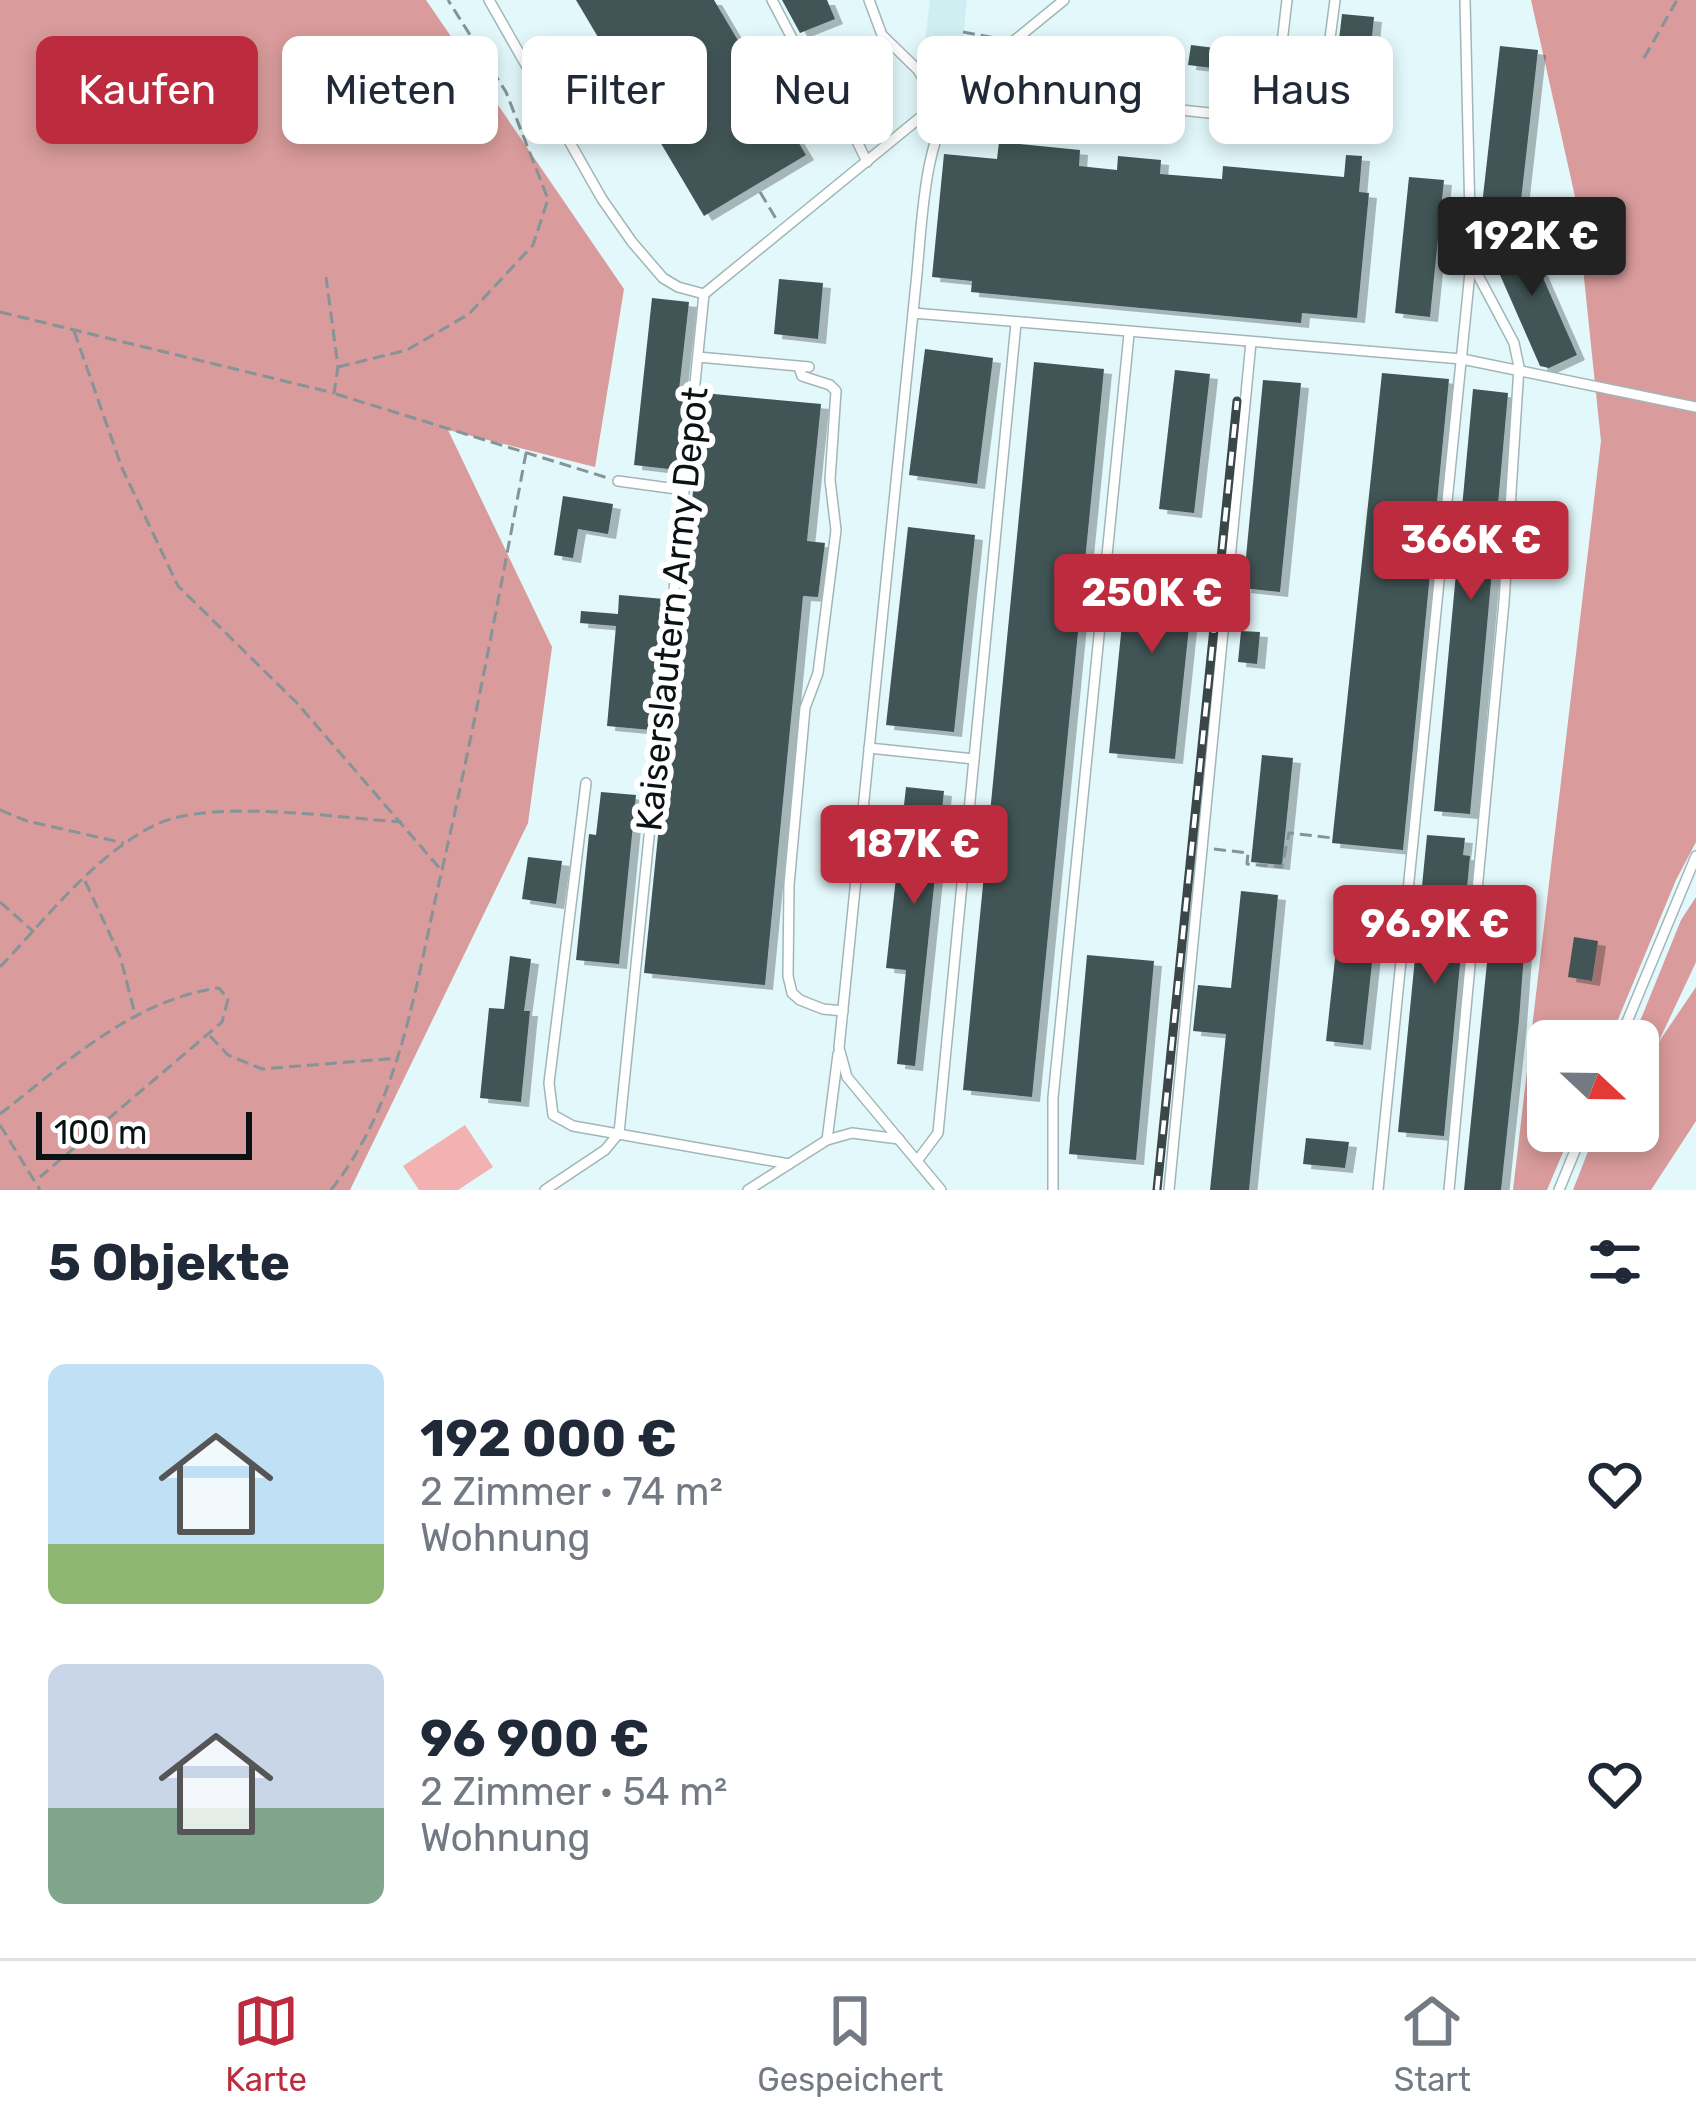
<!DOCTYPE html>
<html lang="de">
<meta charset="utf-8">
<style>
body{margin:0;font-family:Rubik,sans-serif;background:#f6f6f7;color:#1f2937;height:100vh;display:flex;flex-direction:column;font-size:45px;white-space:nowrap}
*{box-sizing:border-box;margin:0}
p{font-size:39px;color:#747a83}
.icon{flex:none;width:66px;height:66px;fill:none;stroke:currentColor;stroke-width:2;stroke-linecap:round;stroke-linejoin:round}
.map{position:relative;height:1190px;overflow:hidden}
.sheet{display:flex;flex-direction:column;background:#fff;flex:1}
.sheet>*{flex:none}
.banner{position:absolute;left:36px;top:36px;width:1626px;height:108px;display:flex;gap:24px}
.needle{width:78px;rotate:112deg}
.tools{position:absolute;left:1527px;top:1020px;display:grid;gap:24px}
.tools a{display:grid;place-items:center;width:132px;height:132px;border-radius:18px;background:#fff;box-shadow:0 6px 18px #0003;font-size:60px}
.scale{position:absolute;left:36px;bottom:30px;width:216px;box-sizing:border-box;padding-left:12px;border:6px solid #0b1214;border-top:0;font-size:33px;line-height:42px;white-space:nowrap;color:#0b1214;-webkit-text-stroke:9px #fff;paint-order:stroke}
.price{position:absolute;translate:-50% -102px;padding:0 27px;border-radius:12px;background:#bd2c3e;color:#fff;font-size:39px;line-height:78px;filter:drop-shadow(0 3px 6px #0008)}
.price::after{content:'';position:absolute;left:50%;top:72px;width:36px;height:27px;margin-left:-18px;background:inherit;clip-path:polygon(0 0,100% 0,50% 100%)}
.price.current{background:#222;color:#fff}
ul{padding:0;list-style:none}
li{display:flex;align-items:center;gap:36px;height:300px;padding:0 48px}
li span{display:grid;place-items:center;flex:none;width:336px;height:240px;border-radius:18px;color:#555}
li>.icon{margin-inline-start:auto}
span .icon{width:144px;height:144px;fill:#fffc;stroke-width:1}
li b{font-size:51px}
h2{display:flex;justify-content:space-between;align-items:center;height:144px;padding:0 48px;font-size:51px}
.tag{padding:0 42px;border-radius:18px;background:#fff;box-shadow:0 6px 18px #0003;font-size:42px;line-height:108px}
.tag.current{background:#bd2c3e;color:#fff}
.menu{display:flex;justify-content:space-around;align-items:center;height:168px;border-top:3px solid #e0e1e3;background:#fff;font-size:33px;color:#747a83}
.menu a{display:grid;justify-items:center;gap:6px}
.menu .current{color:#bd2c3e}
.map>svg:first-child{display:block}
.built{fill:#cfeef2}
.forest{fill:#d99b9b}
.water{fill:#f1b2b1}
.building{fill:#425457;filter:url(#shadow)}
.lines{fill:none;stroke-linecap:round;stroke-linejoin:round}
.service-casing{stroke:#a2b6b9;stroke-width:12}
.path{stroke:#859497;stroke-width:3;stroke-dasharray:12 6;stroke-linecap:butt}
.service{stroke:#fff;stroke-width:9}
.rail-casing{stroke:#3b4648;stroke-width:9}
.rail{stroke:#fff;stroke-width:4.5;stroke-dasharray:14;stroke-linecap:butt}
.labels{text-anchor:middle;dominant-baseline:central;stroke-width:12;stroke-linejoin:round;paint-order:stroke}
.street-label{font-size:36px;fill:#0b1214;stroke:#fff}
</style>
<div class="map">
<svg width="1696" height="1190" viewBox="0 0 1696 1190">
<defs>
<filter id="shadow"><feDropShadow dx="8" dy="5" stdDeviation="0" flood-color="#0004"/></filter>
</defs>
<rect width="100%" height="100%" fill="#e2f8fb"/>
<polygon class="built" points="930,0 967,0 961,55 924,50"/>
<g class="forest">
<polygon points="0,0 426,0 624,289 595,467 448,430 552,647 528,823 350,1190 0,1190"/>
<polygon points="1531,0 1696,0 1696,842 1676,880 1609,1041 1548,1041 1548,1131 1572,1131 1547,1190 1513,1190 1601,441 1576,201"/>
<polygon points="1696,897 1696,962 1658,1043 1696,987 1696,1121 1651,1190 1573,1190 1596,1131 1638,1131 1638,1041 1632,1041 1681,920"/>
</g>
<polygon class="water" points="465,1125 493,1167 458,1190 419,1190 403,1166"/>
<g class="building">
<polygon points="576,0 714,0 806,155 704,216"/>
<polygon points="782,0 827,0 835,19 800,33"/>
<polygon points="1342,14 1374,17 1367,85 1334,82"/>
<polygon points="1191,45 1239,51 1237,71 1188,65"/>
<polygon points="1500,46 1538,50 1519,218 1481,214"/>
<polygon points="999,142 1080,150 1079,166 1117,170 1118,156 1161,160 1160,174 1222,179 1223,166 1344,177 1346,155 1362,156 1359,192 1369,193 1357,318 1302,313 1301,323 971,292 972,281 932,277 944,154 997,159"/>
<polygon points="1409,177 1444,180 1430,317 1395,313"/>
<polygon points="1521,228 1577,355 1549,368 1540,366 1486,243"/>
<polygon points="779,279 823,283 818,339 774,334"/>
<polygon points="652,298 689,302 679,390 685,391 677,470 634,465"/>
<polygon points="925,349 993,358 977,484 909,475"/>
<polygon points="1034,362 1104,369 1032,1097 963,1090"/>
<polygon points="1175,370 1210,374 1194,513 1159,509"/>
<polygon points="1382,373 1449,379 1403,850 1332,843"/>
<polygon points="1263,380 1301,383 1280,592 1243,588"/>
<polygon points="1473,389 1508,393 1470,814 1434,811"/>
<polygon points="703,393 821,404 807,541 825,543 818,597 803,596 765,985 644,973"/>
<polygon points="563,496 613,504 608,534 578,529 573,558 554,555"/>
<polygon points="908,527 975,535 954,732 886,725"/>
<polygon points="1129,554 1196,561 1175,759 1109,753"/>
<polygon points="619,595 664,599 651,730 607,726 616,626 580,623 581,611 618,614"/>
<polygon points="1241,631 1260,632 1257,664 1238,662"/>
<polygon points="1262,755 1293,758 1282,865 1251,862"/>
<polygon points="906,787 944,791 915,1066 897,1064 906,970 886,968"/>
<polygon points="601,792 636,795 619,964 576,960 589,834 596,835"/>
<polygon points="1427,835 1465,838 1463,855 1470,856 1444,1136 1398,1132"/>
<polygon points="528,857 562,861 556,904 522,899"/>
<polygon points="1241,891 1278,895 1249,1190 1210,1190 1226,1034 1193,1031 1198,985 1231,988"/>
<polygon points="1341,904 1378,908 1363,1045 1326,1041"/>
<polygon points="1491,923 1526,926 1519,1020 1501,1190 1464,1190"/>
<polygon points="1574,937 1598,941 1592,981 1568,977"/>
<polygon points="1087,955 1154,961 1136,1160 1069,1154"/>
<polygon points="510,956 531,959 524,1011 530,1011 521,1102 480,1098 489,1008 504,1009"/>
<polygon points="1306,1138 1349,1142 1345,1168 1303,1164"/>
</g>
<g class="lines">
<g class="service-casing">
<g id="service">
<polyline points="489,0 602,199 632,242 663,278 678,287 704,294"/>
<polyline points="772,0 816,84 836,98 867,162"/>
<polyline points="869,0 882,35 918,70 938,104"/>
<polyline points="1287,0 1273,120 1319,123 1335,0"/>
<polyline points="913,313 1462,359 1696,407"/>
<polyline points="698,357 809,367"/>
<polyline points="799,367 802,376 830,385 836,391 830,480 836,530 818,673 805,708 789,885 788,976 792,993 800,1000 823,1009 843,1011"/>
<polyline points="618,481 684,490"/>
<polyline points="869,748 974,759"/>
<polyline points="586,783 549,1083 553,1115 573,1126 789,1164"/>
<polyline points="1619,1041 1696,856"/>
<polyline points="838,1054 827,1140 852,1133 899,1139"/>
<polyline points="619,1133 704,294 1064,0"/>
<polyline points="917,1161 938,1133 1016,323"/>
<polyline points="545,1190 605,1150 619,1133"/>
<polyline points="748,1190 827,1140"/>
<path d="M941,1190l-94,-113 -8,-29 77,-765c7,-67 6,-140 45,-197l312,34"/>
<polyline points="1053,1190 1053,1098 1129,334"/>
<polyline points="1169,1190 1251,342"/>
<polyline points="1378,1190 1471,262 1465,0"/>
<polyline points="1449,1190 1504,602 1519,367 1514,343 1471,262"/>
<polyline points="1559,1190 1583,1131"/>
</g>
</g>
<g class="path">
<polyline points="963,32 1001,39"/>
<polyline points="1644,58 1677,0"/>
<polyline points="758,74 775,64"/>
<polyline points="760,192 778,222"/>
<polyline points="0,312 334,393 338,367 326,277"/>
<polyline points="74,331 122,468 178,586 297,703 442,871"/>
<polyline points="338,367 407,350 469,314 533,245 548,199 506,92 448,0"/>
<polyline points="336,394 608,478"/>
<polyline points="0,810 27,821 124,843"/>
<polyline points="1214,849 1248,853 1247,864 1282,867 1289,833 1333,838"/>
<polyline points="85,881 120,956 136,1018"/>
<polyline points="0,902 34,932"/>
<path d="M0,967c47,-49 93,-111 155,-142 54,-27 184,-7 247,-3"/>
<polyline points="210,1036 228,1055 262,1069 399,1058"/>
<path d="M0,1114c66,-51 134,-115 219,-126l9,11 -6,23 -182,155"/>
<polyline points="0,1125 40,1190"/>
<path d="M331,1190c69,-87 84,-202 108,-307 33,-143 60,-286 87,-430"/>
</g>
<use href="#service" class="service"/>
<g class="rail-casing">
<polyline id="rail" points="1157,1190 1237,401"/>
</g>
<use href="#rail" class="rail"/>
</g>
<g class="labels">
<g class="street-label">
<text transform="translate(672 609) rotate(-84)">Kaiserslautern Army Depot</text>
</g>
</g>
</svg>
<div class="tools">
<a><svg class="needle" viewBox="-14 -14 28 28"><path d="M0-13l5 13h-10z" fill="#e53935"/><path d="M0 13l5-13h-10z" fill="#747a83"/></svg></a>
</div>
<div class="scale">100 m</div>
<b class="price current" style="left:1532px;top:299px">192K €</b>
<b class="price" style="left:1471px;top:603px">366K €</b>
<b class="price" style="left:1152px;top:656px">250K €</b>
<b class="price" style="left:914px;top:907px">187K €</b>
<b class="price" style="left:1435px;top:987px">96.9K €</b>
<div class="banner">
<a class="tag current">Kaufen</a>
<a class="tag">Mieten</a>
<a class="tag">Filter</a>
<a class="tag">Neu</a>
<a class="tag">Wohnung</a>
<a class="tag">Haus</a>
</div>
</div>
<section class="sheet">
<h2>5 Objekte<svg class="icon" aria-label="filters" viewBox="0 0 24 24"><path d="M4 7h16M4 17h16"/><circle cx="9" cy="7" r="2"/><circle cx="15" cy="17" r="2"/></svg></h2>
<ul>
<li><span style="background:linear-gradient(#bfe0f5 75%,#8fb573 0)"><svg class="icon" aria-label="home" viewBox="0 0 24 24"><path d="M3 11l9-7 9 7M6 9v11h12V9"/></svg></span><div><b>192 000 €</b><p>2 Zimmer · 74 m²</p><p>Wohnung</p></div><svg class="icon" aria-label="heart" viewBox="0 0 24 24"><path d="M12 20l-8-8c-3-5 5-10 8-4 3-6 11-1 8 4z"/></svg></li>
<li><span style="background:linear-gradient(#c9d6e8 60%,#7fa58c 0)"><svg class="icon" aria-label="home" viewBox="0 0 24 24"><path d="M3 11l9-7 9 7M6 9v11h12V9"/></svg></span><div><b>96 900 €</b><p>2 Zimmer · 54 m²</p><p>Wohnung</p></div><svg class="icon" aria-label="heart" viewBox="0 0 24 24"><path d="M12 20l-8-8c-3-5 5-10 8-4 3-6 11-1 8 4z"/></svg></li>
</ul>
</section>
<nav class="menu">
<a class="current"><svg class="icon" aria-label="map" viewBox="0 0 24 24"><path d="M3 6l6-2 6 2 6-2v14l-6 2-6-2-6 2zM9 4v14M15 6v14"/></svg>Karte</a>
<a><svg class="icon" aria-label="saved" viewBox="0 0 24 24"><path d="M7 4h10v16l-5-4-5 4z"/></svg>Gespeichert</a>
<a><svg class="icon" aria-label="home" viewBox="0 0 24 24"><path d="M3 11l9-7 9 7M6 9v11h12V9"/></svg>Start</a>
</nav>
